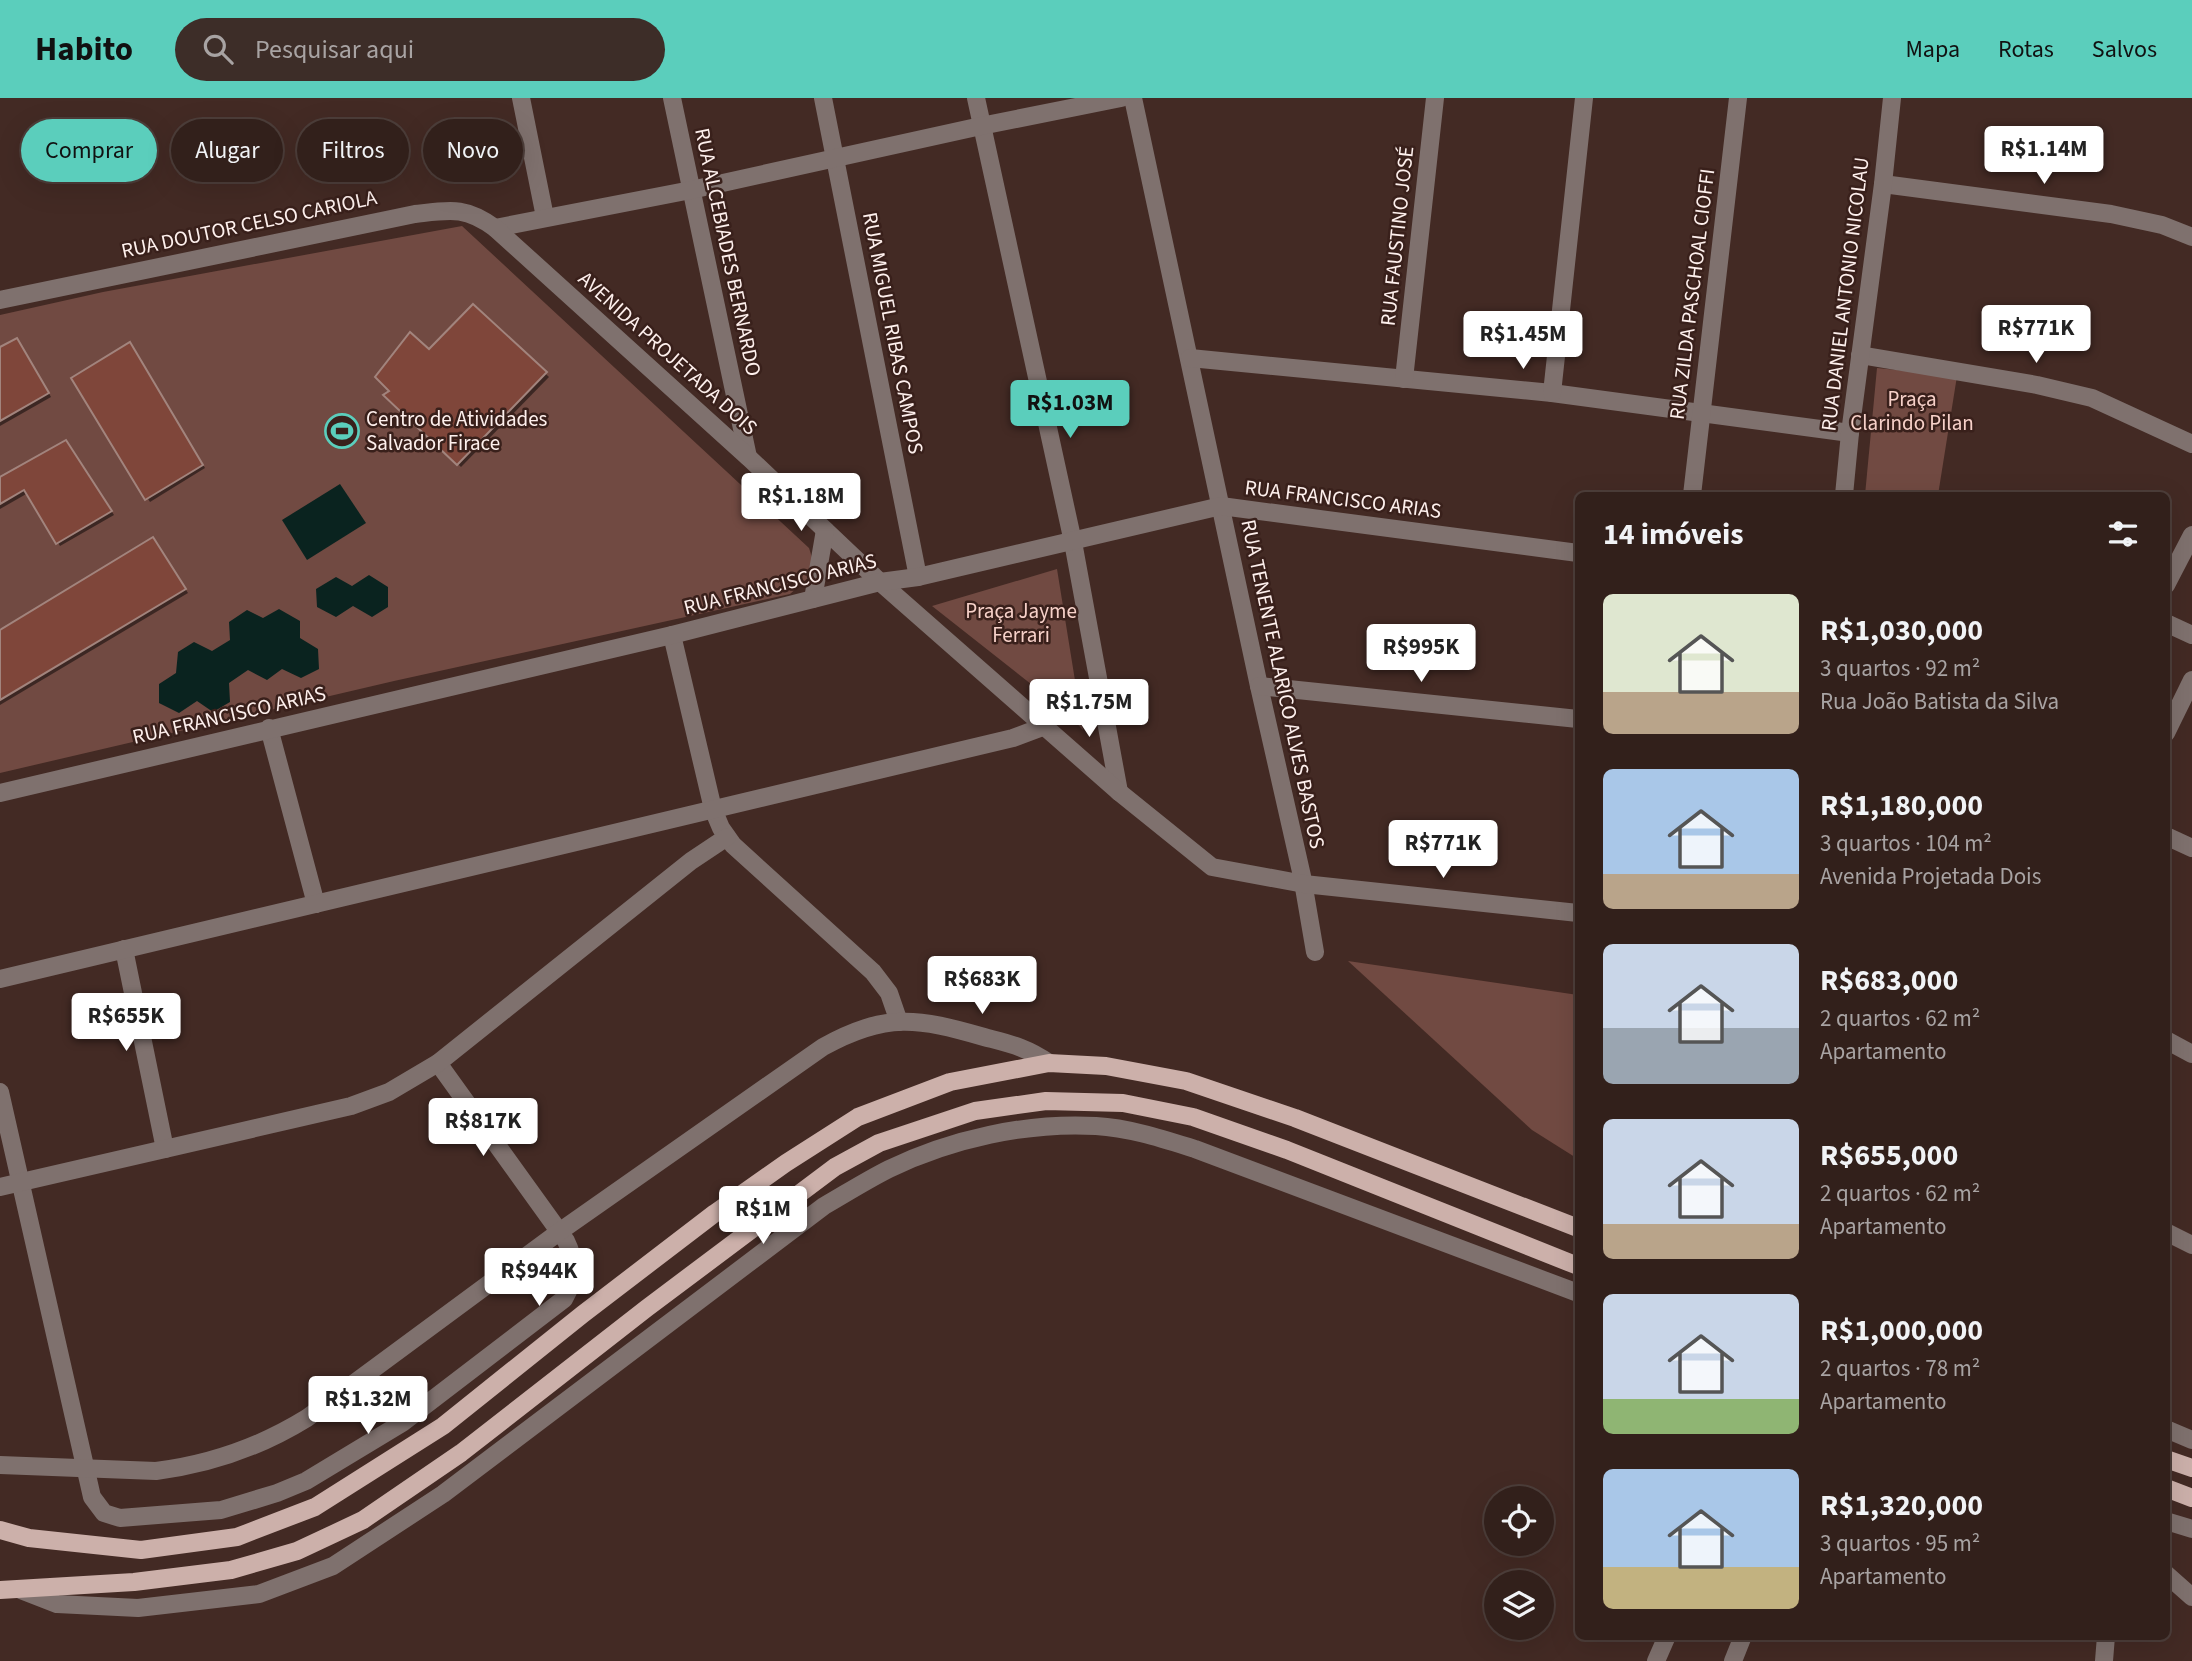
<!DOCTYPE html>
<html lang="pt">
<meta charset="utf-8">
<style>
body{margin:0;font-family:"Source Sans 3",sans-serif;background:#3d2d28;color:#f1f3f6;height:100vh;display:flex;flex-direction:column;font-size:26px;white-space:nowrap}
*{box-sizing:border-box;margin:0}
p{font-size:23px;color:#a8a3a3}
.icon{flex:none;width:38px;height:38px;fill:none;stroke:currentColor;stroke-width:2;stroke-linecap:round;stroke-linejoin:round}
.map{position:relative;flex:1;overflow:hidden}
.panel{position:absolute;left:1575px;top:394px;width:595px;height:1148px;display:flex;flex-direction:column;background:#32201b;border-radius:10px;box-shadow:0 7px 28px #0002,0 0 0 2px #4d3e3a}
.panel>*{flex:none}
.top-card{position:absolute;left:21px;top:21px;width:665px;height:63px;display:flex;gap:14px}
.tools{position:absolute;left:1484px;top:1388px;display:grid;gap:14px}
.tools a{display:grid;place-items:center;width:70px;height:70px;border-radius:50%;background:#32201b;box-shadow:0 7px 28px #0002,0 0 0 2px #4d3e3a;font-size:35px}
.price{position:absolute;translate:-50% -60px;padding:0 16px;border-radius:7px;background:#fff;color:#222;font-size:23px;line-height:46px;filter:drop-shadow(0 2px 4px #0008)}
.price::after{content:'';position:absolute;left:50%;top:42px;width:21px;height:16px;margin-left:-10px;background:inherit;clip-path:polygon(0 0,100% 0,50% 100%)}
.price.current{background:#5bcebc;color:#111}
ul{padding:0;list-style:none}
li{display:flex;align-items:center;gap:21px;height:175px;padding:0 28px}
li span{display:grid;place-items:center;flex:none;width:196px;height:140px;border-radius:10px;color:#555}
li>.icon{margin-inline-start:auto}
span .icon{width:84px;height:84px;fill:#fffc;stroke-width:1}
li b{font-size:30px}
h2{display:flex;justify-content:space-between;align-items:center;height:84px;padding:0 28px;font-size:30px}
.pill{padding:0 24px;border-radius:32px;background:#32201b;box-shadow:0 7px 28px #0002,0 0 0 2px #4d3e3a;font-size:24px;line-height:63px}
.pill.current{background:#5bcebc;color:#111}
header{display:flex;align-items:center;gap:42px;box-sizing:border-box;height:98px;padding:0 35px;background:#5bcebc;color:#111}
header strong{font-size:33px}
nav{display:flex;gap:38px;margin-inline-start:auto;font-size:24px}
.search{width:490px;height:63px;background:#3d2d28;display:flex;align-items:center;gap:18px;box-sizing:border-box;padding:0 24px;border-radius:38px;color:#a8a3a3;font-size:26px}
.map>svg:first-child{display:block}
.green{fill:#714a42}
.water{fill:#0a231f}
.shadow{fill:#0007}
.building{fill:#7f463a;stroke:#a2847d;stroke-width:2}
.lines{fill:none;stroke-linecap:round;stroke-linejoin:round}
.minor{stroke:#7f716e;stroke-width:18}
.major{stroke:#ccb0aa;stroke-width:18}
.labels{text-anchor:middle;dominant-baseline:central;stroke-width:5;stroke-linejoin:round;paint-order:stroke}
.street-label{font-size:21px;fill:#fef0ed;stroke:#39201b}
.park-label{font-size:21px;fill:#f7d1c9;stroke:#39201b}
.poi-label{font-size:21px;fill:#fef0ed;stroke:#39201b;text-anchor:start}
</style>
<header>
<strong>Habito</strong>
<div class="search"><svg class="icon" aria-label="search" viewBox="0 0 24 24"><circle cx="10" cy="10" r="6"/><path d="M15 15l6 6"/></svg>Pesquisar aqui</div>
<nav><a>Mapa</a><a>Rotas</a><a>Salvos</a></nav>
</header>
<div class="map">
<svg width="2192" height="1563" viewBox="0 0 2192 1563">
<rect width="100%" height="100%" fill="#432a24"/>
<g class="green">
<path d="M462,128l347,322c9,25 0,30 -19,46l-396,87 -394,92v-458l103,-23z"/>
<polygon points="1877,270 1957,278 1938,397 1865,397"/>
<polygon points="1057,471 1083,632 1064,612 932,508"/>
<polygon points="1348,863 1578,897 1578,1061 1532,1032"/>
</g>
<g class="water">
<polygon points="340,386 366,425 307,462 282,422"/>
<polygon points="369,477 388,489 388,509 372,519 353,508 336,519 317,509 316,491 336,479 352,488"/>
<polygon points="279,511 300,523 300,540 318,551 319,571 301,580 282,571 267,582 248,572 229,585 230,604 213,614 197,603 179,615 159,605 159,586 176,575 178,554 194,544 212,553 230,542 229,524 247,512 263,520"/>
</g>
<g class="shadow">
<polygon points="473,208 549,279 461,369 386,297"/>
<polygon points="20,245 51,299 0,328 0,251"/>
<polygon points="133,250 205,370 150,404 74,280"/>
<polygon points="69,347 114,417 60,448 28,395 0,411 0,381"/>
<polygon points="156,445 188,495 0,607 0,530 2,533"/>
</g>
<g class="building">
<polygon points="473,206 547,274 457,367 383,297 389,293 375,279 410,234 429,251"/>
<polygon points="17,240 49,295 0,323 0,249"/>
<polygon points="130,244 203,367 145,402 71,280"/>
<polygon points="66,342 112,413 56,446 24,392 0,406 0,379"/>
<polygon points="153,439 186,491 0,602 0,532"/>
</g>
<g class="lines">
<g class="minor">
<polyline points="521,0 545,119"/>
<polyline points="672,0 748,359"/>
<polyline points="823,0 918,479"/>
<polyline points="976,0 1073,444 1119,694"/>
<polyline points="1133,0 1259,588 1302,778 1315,854"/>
<polyline points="1883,86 2111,116 2162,127 2192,139"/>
<polyline points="495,130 691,92 981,28 1121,0"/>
<path d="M0,202l415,-86c35,-4 50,-8 80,14l253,229 132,125 239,210 93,75 92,17 274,29"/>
<polyline points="1860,257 2037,287 2092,300 2192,346"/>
<polyline points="1190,260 1552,295 1850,335"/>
<polyline points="1404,281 1435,0"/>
<polyline points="1552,295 1584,0"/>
<polyline points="1692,397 1738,0"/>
<polyline points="1844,397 1850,335 1883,86 1892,0"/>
<polyline points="2166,487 2192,437"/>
<polyline points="813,501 825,432"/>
<polyline points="2166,525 2192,537"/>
<polyline points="672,537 713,711 721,730 733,747 873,874 889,895 899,924"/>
<polyline points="1259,588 1578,621"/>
<polyline points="269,630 316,806"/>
<polyline points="2166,635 2192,582"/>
<polyline points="0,695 672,537 880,484 918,479 1221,408 1578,455"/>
<polyline points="2166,738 2192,750"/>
<polyline points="124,851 165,1051"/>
<polyline points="0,881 1013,640 1045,628"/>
<polyline points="2166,942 2192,956"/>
<path d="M0,994l92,405 12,16 16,5 101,-8 56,-17 29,-12 96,-58 162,-124c12,-20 12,-38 2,-58l-128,-178"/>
<polyline points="0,1089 351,1008 389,994 438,965 691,763 727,739"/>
<polyline points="2166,1134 2192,1147"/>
<polyline points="2166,1331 2192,1342"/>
<path d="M0,1367l156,6c56,-7 104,-24 151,-53l252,-186 264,-185c63,-35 95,-29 161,-10 26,7 42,10 65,26"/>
<polyline points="2166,1423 2192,1431"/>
<polyline points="2166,1476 2192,1499"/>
<path d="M21,1492l36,14 81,4 121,-14 74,-28 110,-72 381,-288c21,-12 43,-26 65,-37 62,-30 138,-47 207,-43 34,2 67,13 99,23l383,144"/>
<polyline points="1656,1563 1667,1538"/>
<polyline points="1733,1563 1743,1538"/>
<polyline points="2104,1563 2106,1538"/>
</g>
<g class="major">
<polyline points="2166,1361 2192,1370"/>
<polyline points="2166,1390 2192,1400"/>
<polyline points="0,1432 29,1440 141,1452 237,1439 315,1409 443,1328 583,1216 715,1115 786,1065 858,1019 950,984 1049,965 1106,968 1186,983 1295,1020 1578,1130"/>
<polyline points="0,1492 134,1484 231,1472 297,1453 363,1422 461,1355 647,1210 835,1069 879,1045 975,1013 1046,1003 1123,1005 1193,1019 1287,1052 1578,1168"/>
</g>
</g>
<defs>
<g id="stadium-ring" transform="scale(1.75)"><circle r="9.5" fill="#39201b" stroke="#5bcebc" stroke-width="1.5"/><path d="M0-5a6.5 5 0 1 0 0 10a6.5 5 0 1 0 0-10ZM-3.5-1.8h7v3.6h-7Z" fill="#5bcebc"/></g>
</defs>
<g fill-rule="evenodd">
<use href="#stadium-ring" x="342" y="333"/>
</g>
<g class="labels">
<g class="street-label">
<text transform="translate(249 126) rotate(-12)">RUA DOUTOR CELSO CARIOLA</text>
<text transform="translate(1397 138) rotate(-84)">RUA FAUSTINO JOSÉ</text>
<text transform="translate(728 154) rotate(78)">RUA ALCEBIADES BERNARDO</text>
<text transform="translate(1692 196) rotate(-83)">RUA ZILDA PASCHOAL CIOFFI</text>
<text transform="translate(1845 196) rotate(-83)">RUA DANIEL ANTONIO NICOLAU</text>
<text transform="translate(893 235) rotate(79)">RUA MIGUEL RIBAS CAMPOS</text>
<text transform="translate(668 255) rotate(42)">AVENIDA PROJETADA DOIS</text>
<text transform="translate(1343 401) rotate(7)">RUA FRANCISCO ARIAS</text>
<text transform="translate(780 486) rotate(-14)">RUA FRANCISCO ARIAS</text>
<text transform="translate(1283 586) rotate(78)">RUA TENENTE ALARICO ALVES BASTOS</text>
<text transform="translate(229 617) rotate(-13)">RUA FRANCISCO ARIAS</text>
</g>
<g class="park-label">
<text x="1912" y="301">Praça<tspan x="1912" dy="24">Clarindo Pilan</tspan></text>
<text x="1021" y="513">Praça Jayme<tspan x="1021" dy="24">Ferrari</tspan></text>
</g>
<g class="poi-label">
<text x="366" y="321">Centro de Atividades<tspan x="366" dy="24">Salvador Firace</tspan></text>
</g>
</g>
</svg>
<div class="tools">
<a><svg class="icon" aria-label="locate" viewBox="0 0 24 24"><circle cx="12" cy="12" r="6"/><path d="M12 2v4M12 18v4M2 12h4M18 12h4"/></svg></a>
<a><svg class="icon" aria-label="layers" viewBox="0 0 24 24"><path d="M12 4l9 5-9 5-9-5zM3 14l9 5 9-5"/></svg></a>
</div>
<b class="price" style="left:2044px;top:88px">R$1.14M</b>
<b class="price" style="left:2036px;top:267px">R$771K</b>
<b class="price" style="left:1523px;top:273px">R$1.45M</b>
<b class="price current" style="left:1070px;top:342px">R$1.03M</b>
<b class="price" style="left:801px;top:435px">R$1.18M</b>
<b class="price" style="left:1421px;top:586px">R$995K</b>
<b class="price" style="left:1089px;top:641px">R$1.75M</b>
<b class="price" style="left:1443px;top:782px">R$771K</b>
<b class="price" style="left:982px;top:918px">R$683K</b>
<b class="price" style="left:126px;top:955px">R$655K</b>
<b class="price" style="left:483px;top:1060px">R$817K</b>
<b class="price" style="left:763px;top:1148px">R$1M</b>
<b class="price" style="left:539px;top:1210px">R$944K</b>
<b class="price" style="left:368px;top:1338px">R$1.32M</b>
<div class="top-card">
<a class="pill current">Comprar</a>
<a class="pill">Alugar</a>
<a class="pill">Filtros</a>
<a class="pill">Novo</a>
</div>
<section class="panel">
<h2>14 imóveis<svg class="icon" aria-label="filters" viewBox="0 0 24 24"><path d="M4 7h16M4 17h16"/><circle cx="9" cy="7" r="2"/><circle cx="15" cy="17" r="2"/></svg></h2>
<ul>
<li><span style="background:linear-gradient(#dfe7d0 70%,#b9a48a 0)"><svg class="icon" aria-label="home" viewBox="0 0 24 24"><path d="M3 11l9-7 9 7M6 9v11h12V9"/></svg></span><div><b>R$1,030,000</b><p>3 quartos · 92 m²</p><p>Rua João Batista da Silva</p></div></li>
<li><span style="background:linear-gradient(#a9c7e8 75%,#b9a48a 0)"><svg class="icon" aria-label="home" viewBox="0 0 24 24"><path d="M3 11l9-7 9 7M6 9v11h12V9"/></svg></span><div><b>R$1,180,000</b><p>3 quartos · 104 m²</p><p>Avenida Projetada Dois</p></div></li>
<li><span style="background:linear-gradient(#c9d6e8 60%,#9aa5b1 0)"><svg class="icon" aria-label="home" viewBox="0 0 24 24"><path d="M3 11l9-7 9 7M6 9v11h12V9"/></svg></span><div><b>R$683,000</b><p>2 quartos · 62 m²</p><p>Apartamento</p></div></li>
<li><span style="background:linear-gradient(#c9d6e8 75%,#b9a48a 0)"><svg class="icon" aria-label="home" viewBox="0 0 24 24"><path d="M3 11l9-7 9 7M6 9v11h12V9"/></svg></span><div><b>R$655,000</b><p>2 quartos · 62 m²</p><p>Apartamento</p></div></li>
<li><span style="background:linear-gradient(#c9d6e8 75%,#8fb573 0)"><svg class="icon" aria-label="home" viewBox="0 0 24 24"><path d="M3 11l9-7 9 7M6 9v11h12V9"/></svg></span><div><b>R$1,000,000</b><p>2 quartos · 78 m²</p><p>Apartamento</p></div></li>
<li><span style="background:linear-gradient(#a9c7e8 70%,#c2b280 0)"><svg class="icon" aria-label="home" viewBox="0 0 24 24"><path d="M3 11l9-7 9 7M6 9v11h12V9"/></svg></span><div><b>R$1,320,000</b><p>3 quartos · 95 m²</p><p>Apartamento</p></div></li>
</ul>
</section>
</div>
